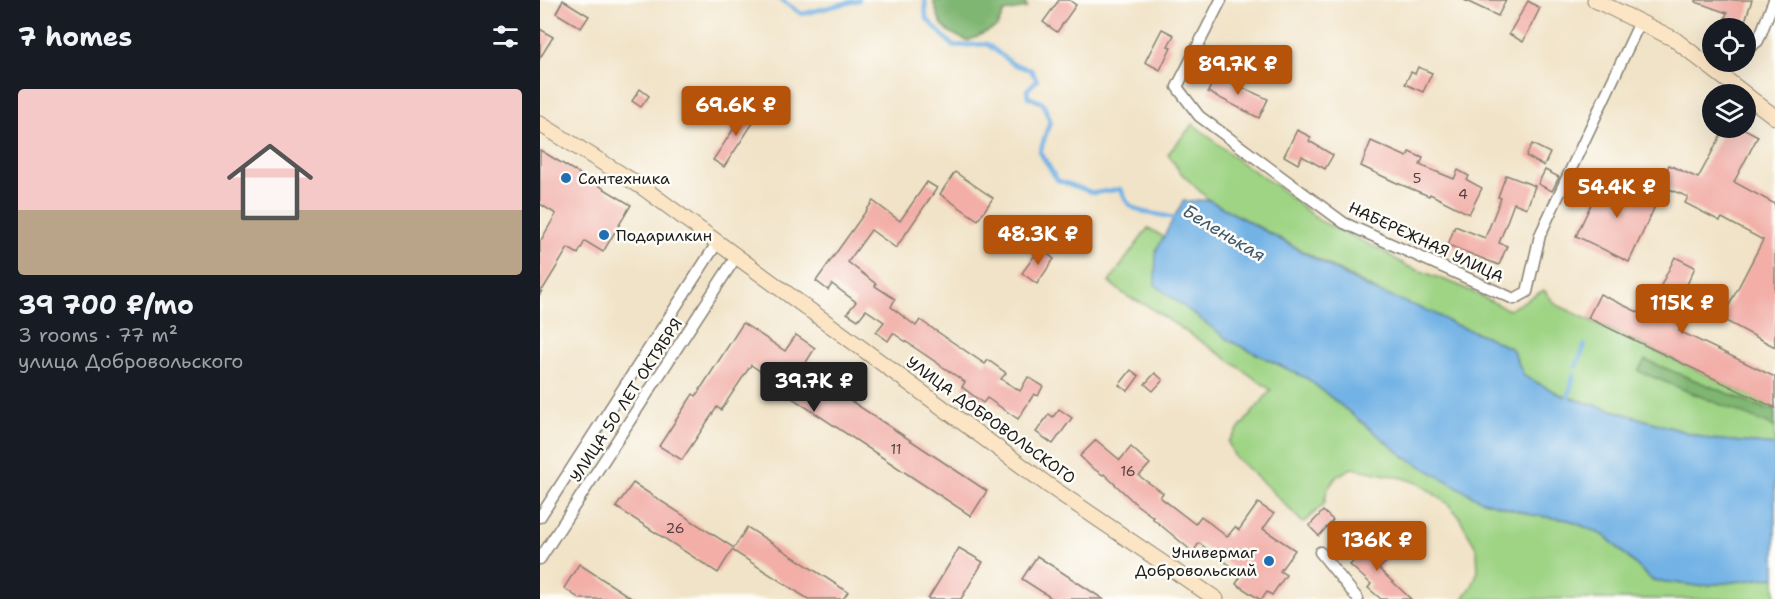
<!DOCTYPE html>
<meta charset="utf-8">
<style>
body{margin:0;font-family:"Shantell Sans",sans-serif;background:#242831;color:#f1f3f6;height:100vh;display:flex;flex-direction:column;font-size:22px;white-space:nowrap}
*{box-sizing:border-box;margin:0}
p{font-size:20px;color:#9ea1a6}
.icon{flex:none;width:33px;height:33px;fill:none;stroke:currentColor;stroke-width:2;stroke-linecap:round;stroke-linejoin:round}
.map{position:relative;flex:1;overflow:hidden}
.panel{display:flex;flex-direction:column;background:#171b24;width:540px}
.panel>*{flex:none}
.controls{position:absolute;left:1162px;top:18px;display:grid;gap:12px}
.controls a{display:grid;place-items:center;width:54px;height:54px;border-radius:50%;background:#171b24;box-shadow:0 6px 24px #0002;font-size:30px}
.price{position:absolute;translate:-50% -51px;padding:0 14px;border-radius:6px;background:#b45309;color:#fff;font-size:20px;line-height:39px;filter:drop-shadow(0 2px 3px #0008)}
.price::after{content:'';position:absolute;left:50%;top:36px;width:18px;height:14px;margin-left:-9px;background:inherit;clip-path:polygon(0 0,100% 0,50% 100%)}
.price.selected{background:#222;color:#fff}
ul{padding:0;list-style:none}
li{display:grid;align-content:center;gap:12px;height:318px;padding:0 18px}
li span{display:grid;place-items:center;height:186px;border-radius:6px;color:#555}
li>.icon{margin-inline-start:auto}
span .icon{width:108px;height:108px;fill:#fffc;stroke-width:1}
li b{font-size:26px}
h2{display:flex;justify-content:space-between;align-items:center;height:72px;padding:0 18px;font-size:26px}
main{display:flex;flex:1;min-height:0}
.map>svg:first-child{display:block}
.green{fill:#9fd485;stroke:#5e7850;stroke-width:1.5}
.forest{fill:#7fb672;stroke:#4e6947;stroke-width:1.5}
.water{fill:#72b2e5;stroke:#476780;stroke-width:1.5}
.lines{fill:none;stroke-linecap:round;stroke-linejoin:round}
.stream{stroke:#72b2e5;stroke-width:4.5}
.building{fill:#f2aea7}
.street-casing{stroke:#868072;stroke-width:13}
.secondary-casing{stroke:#868072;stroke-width:17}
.street{stroke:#fff;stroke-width:10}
.secondary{stroke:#fce5c4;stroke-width:15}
.poi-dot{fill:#1f6fb2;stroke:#fdfcf7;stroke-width:2}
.labels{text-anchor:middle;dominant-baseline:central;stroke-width:5;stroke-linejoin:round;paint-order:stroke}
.number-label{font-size:14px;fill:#52403f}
.poi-label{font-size:16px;fill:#1c1c1c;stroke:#fdfcf7;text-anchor:start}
.street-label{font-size:16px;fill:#1c1c1c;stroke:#fdfcf7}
.water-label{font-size:18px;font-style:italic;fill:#3e586c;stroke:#fdfcf7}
</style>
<main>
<section class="panel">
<h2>7 homes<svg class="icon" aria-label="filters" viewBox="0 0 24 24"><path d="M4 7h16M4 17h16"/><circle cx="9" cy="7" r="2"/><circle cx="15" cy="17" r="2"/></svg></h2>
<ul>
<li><span style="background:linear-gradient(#f6c9c9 65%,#b9a48a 0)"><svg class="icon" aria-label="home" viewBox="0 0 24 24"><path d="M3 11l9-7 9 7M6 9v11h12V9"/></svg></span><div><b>39 700 ₽/mo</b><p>3 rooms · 77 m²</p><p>улица Добровольского</p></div></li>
</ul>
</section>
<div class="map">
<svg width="1235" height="599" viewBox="0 0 1235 599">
<rect width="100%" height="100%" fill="#fdfcf7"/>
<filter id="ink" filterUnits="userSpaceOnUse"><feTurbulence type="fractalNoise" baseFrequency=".0167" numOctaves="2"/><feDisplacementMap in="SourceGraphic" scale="12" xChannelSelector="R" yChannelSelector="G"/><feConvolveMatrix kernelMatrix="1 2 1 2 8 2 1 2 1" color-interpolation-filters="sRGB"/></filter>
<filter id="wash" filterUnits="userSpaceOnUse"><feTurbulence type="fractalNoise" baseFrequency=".008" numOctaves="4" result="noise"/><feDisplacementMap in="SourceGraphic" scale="24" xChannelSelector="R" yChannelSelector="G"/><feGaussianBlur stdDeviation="1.35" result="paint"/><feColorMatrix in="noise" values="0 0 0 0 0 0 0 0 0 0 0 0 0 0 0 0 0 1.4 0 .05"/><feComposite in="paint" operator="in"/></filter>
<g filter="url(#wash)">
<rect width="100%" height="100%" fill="#f1e3c7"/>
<g class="green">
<polygon points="653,124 699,161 735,185 780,221 841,250 867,266 918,285 969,310 1004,290 1015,304 1235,407 1235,445 1169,439 1021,395 984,376 972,349 943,335 913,324 894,313 846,296 669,200 640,172 628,154"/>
<polygon points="608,228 624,237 616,251 690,341 768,379 865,457 992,515 1029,520 1065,536 1112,580 1159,586 1235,577 1235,599 923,599 932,586 938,571 937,550 918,515 908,504 880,484 863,478 812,468 797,476 787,490 784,504 763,523 730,489 695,457 688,442 731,390 680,354 606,305 588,297 569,282"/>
</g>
<g class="forest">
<path d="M393,0h91l3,8 -23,4 -7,15 -29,14c-26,-10 -28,-15 -35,-41z"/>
<polygon points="1105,360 1226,409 1235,408 1235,427 1098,371"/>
</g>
<polygon class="water" points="669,200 828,288 894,313 913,324 943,335 972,349 984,376 1021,395 1169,439 1235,445 1235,577 1159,586 1112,580 1065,536 1029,520 992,515 940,500 865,457 768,379 690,341 615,285 616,251 643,201"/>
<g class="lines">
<g class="stream">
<polyline points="241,0 262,14 319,0"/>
<path d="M385,0l1,18 27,28 34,-2 26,20 18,6 6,10 -10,10 1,7 15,6 7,18 -10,31 17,28 37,13 27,-4c2,4 4,10 7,14 13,14 37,9 52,18"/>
<polyline points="1036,367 1045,345"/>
<polyline points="1027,403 1034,374"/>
</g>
</g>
<g id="blocks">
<g class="building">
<polygon points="23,0 49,16 41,28 16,13"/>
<polygon points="519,0 529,0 536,5 517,32 503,22"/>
<polygon points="924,0 966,0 958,16"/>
<polygon points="1156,0 1212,0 1204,24 1185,18 1187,13 1156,2"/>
<polygon points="988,1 1000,8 983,42 969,34"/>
<polygon points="0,29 13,37 0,58"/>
<polygon points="622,29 634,35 628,46 631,47 620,70 605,62"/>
<polygon points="878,67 892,73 883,92 865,84 871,72 875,74"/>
<polygon points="677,72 691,79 690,82 728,99 719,118 668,92"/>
<polygon points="100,89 109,96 101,107 92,101"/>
<polygon points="208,107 219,114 184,167 173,160"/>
<polygon points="1185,128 1203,128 1218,136 1194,182 1235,204 1235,347 1182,319 1223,240 1182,218 1180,221 1145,203 1148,197 1120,185 1129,165 1158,178"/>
<polygon points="757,130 771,137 769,141 793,155 785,169 762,156 758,164 744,156"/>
<polygon points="831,141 867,157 869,152 883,158 880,165 914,179 918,170 929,176 927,180 942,188 929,214 890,194 889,196 857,183 821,166"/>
<polygon points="992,144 1010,153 1004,166 986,156"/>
<polygon points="0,150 91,205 63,252 45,241 38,254 28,248 0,294 0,242 16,214 0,204"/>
<polygon points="1005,170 1019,177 1012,191 998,184"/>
<polygon points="415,172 453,198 438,220 400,194"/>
<polygon points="966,175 995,186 987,208 974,203 959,243 967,246 959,265 908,245 915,226 945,238 961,198 958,197"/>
<polygon points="1064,177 1117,202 1089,262 1036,236"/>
<polygon points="387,182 397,188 356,248 331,230 308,262 336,284 335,286 355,299 351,307 376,326 380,320 445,364 448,360 466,373 461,379 480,391 488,377 503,386 498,396 494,394 478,419 447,398 443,403 422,387 425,382 353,333 348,341 336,332 344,322 326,310 318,320 307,313 316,302 292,284 288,290 276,281 333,201 360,221"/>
<polygon points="500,248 514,259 497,284 482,273"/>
<polygon points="1135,257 1155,267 1145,289 1157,295 1139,331 1235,377 1235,408 1048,318 1060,294 1106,316"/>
<polygon points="203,323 245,351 256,335 275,348 265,364 284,377 281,381 447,491 431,516 243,392 245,388 211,365 181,410 177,407 142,460 119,446 153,394 156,396"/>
<polygon points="591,370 599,376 588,391 579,385"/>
<polygon points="615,373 623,380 613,391 605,384"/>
<polygon points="519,409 532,418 513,444 496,432 509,414 513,417"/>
<polygon points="556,440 580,460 591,447 610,464 599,476 623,493 620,497 655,524 661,516 687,537 695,527 699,530 718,503 734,514 723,529 755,550 740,571 746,575 732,595 727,592 722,599 719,599 696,584 702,574 659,543 653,552 612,518 613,517 597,505 564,474 563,475 551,467 540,456"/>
<polygon points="93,483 194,548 207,527 308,592 303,599 268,599 192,550 178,573 76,507"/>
<polygon points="783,511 793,520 779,536 769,526"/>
<polygon points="834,539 852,556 839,569 871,599 841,599 828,588 831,584 810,565"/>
<polygon points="419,548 443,562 421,599 388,599"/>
<polygon points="497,556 563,599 513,599 482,579"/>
<polygon points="39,564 93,599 40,599 24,588"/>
</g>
</g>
</g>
<g filter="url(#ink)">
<use href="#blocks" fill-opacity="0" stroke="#868072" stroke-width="1.5"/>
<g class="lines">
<g class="street-casing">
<g id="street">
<polyline points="681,0 637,87 659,116 804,223 974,299 987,292 1000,235 1100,22"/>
<polyline points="1206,50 1218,41 1234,0"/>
<polyline points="1177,72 1191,62"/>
<polyline points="0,517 177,243"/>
<polyline points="780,552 818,599"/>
<polyline points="0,559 196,257"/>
</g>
</g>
<g class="secondary-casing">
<g id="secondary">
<polyline points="1055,0 1134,39 1205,94"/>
<polyline points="1206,95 1235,117"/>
<polyline points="0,124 102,187 508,485 676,599"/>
</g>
</g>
<use href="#street" class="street"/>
<use href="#secondary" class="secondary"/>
</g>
</g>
<g class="poi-dot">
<circle cx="26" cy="178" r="6"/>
<circle cx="64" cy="235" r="6"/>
<circle cx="729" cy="561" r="6"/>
</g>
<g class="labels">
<g class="number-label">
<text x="877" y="178">5</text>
<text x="923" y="194">4</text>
<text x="356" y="449">11</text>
<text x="588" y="471">16</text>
<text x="135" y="528">26</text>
</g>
<g class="poi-label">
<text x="38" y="178">Сантехника</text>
<text x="76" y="235">Подарилкин</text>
<text x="717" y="552" text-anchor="end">Универмаг<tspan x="717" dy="18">Добровольский</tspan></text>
</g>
<g class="street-label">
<text transform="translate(886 242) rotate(25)">НАБЕРЕЖНАЯ УЛИЦА</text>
<text transform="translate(86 400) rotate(-57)">УЛИЦА 50 ЛЕТ ОКТЯБРЯ</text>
<text transform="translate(451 420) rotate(36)">УЛИЦА ДОБРОВОЛЬСКОГО</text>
</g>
<g class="water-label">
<text transform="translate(684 233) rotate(31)">Беленькая</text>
</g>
</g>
</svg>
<div class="controls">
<a><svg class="icon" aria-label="locate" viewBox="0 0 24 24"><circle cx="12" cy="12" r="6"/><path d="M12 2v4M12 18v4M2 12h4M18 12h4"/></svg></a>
<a><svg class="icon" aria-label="layers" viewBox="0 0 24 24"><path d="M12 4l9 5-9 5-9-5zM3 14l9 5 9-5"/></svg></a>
</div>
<b class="price" style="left:698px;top:96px">89.7K ₽</b>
<b class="price" style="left:196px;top:137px">69.6K ₽</b>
<b class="price" style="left:1077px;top:219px">54.4K ₽</b>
<b class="price" style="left:498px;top:266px">48.3K ₽</b>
<b class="price" style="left:1142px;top:335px">115K ₽</b>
<b class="price selected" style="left:274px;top:413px">39.7K ₽</b>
<b class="price" style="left:837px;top:572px">136K ₽</b>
</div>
</main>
